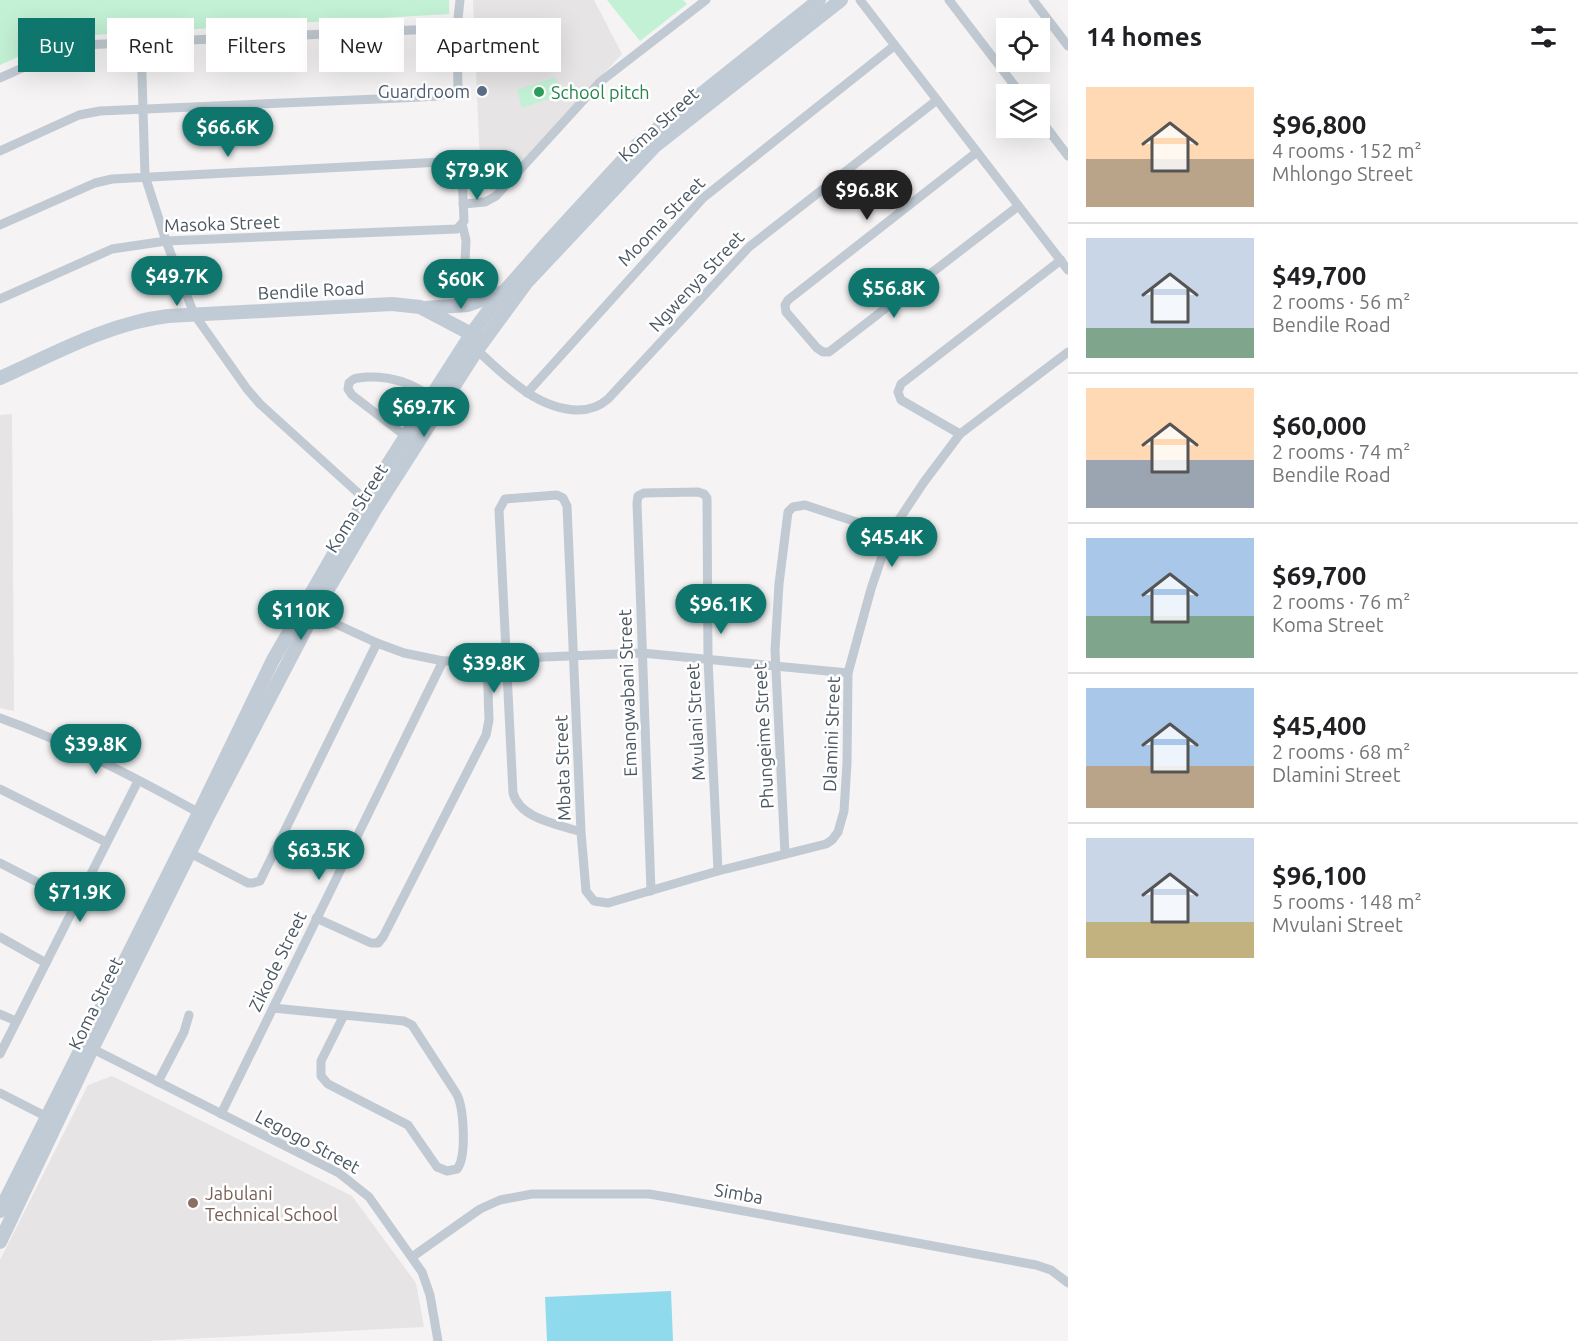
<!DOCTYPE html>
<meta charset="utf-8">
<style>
body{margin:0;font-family:Ubuntu,sans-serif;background:#f2f2f2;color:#202124;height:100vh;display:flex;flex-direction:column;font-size:22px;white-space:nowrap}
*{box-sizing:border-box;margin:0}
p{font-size:20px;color:#757577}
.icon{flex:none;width:33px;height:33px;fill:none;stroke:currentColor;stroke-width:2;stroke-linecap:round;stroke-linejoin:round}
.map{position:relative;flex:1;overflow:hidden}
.sheet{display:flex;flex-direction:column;background:#fff;width:510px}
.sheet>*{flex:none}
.guide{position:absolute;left:18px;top:18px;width:570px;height:54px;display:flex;gap:12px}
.controls{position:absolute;left:996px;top:18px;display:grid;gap:12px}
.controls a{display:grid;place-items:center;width:54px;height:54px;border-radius:0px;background:#fff;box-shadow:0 6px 24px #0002;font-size:30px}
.price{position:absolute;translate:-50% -51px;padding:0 14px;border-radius:21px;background:#0f766e;color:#fff;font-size:20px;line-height:39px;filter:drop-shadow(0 2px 3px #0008)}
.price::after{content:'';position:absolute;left:50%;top:36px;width:18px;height:14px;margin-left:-9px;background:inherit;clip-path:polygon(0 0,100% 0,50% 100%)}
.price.active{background:#222;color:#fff}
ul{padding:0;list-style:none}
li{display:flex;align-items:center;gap:18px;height:150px;padding:0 18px}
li+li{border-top:2px solid #e0e0e0}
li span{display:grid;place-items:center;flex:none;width:168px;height:120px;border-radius:0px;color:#555}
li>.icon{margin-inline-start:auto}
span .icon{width:72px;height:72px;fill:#fffc;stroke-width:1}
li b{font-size:26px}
h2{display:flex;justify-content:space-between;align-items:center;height:72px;padding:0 18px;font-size:26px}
.tag{padding:0 21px;border-radius:0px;background:#fff;box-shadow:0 6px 24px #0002;font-size:21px;line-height:54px}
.tag.active{background:#0f766e;color:#fff}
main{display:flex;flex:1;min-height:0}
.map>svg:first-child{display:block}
.education{fill:#e6e4e5}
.green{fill:#c3f1d5}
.water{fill:#90daee}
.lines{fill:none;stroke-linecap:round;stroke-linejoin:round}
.street{stroke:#c1cad2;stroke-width:9}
.secondary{stroke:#c1cbd6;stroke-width:14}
.service-dot{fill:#5c6f8a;stroke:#fff;stroke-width:2}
.leisure-dot{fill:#2e9e5b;stroke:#fff;stroke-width:2}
.education-dot{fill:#8d6e63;stroke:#fff;stroke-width:2}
.labels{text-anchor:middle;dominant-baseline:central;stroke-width:5;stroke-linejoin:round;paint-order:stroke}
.service-label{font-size:18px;fill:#4e5e75;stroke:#fff;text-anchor:end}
.leisure-label{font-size:18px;fill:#27864d;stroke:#fff;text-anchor:start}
.street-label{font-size:18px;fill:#4a5661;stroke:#fff}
.education-label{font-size:18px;fill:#785e54;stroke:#fff;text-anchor:start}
</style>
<main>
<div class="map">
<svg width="1068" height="1341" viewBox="0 0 1068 1341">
<rect width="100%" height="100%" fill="#f5f3f3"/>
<g class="education">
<polygon points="473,0 594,0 622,54 494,191 481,186"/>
<polygon points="12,414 14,711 0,708 0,415"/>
<polygon points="112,1076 352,1196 416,1283 424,1327 147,1341 0,1341 0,1260 88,1085"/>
</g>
<g class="green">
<polygon points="0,0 449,0 449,14 61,37 0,65"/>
<polygon points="607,0 683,0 687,4 640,41"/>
<polygon points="556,77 561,95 522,108 517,90"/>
</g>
<polygon class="water" points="671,1291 673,1341 547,1341 545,1297"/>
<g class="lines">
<g class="street">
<polyline points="860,0 1068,270"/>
<polyline points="949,0 1021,94"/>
<polyline points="1033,0 1068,46"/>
<polyline points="141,42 145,176 166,241 194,314 247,389 260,404 368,502"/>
<polyline points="0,78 61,51 82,45 457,28"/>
<polyline points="1040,119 1068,156"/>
<polyline points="0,151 79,115 100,111 401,98 439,96 458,90 457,28 460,0"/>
<polyline points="977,152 788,300 785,305 786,312 817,348 823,352 829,352 1017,207"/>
<polyline points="463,204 485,202 496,196 600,82 706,0"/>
<polyline points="462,224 466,240 463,305"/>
<polyline points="0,225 95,183 112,179 442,162 455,164 462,173 464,221 457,229 166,241 112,249 0,299"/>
<path d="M477,350c29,27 60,59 101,60 12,0 21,-3 30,-11l141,-152 188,-147"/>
<polyline points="527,393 703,198 894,46"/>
<polyline points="960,434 901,400 898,392 901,384 1061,260"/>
<path d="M408,438l-56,-43 -4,-6 1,-6c5,-6 10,-5 18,-6 26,-1 43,6 65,20"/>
<polyline points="310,612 377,643 404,653 443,661 642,653 848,673"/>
<path d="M0,718c70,25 138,61 203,97"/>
<polyline points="0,789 106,842"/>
<path d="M581,832c-23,-8 -61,-13 -68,-39l-14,-283 6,-11 52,-4 6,3 4,8 14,326 5,59 8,10 14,2 110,-32 108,-27 6,-4 6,-8 6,-21 3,-48 1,-90 23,-84 19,-56 34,-51 36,-48 108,-82"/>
<polyline points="190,853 248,883 253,883 260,881 377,643"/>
<polyline points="785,854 775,650 779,584 788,512 793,507 805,505 890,533"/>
<polyline points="0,863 76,902"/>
<polyline points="651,891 637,503 638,496 644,493 698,492 704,494 707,498 708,659 718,871"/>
<polyline points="316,918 371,943 378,943 383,937 486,735 489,720 487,659"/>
<polyline points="0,937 46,963"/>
<path d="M273,1008l131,13 8,4 44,68c8,13 11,64 1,76l-10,2 -10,-4 -29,-42 -80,-41 -7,-8v-15l23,-46"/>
<polyline points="0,1014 16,1021"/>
<polyline points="87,1046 339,1173 369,1197 422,1272 430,1295 438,1341"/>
<polyline points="0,1054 138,781"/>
<polyline points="158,1082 184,1032 189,1015"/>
<polyline points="0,1093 51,1119"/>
<polyline points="221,1114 443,661"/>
<polyline points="412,1257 480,1209 500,1200 532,1194 649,1194 673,1198 1036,1265 1051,1270 1068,1283"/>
</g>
<g class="secondary">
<polyline points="425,308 468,305 500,293"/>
<path d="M0,378c54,-24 109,-55 168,-62l224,-12 28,3 59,31"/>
<polyline points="0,1211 199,813 273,660 365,500 472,333 495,302 547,243 636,146 819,0"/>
<polyline points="0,1242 92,1049 207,818 314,613 376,508 477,350 526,283 655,146 841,0"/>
</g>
</g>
<circle class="service-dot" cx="482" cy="91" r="6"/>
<circle class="leisure-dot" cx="539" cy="92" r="6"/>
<circle class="education-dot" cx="193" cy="1203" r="6"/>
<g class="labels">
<g class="service-label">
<text x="470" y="91">Guardroom</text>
</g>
<g class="leisure-label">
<text x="551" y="92">School pitch</text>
</g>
<g class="street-label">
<text transform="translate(658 124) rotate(-42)">Koma Street</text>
<text transform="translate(661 221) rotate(-46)">Mooma Street</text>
<text transform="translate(222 223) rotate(-2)">Masoka Street</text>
<text transform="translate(696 281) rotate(-47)">Ngwenya Street</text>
<text transform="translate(311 290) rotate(-3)">Bendile Road</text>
<text transform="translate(356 508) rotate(-58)">Koma Street</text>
<text transform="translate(627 693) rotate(-92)">Emangwabani Street</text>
<text transform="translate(695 722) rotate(-93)">Mvulani Street</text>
<text transform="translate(831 734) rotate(-88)">Dlamini Street</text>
<text transform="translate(763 736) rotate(-93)">Phungeime Street</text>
<text transform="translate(562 768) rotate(-92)">Mbata Street</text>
<text transform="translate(277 961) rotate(-64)">Zikode Street</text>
<text transform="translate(95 1003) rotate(-64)">Koma Street</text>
<text transform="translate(308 1141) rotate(28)">Legogo Street</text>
<text transform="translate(739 1193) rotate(10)">Simba</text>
</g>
<g class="education-label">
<text x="205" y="1193">Jabulani<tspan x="205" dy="21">Technical School</tspan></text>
</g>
</g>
</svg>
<div class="controls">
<a><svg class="icon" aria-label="locate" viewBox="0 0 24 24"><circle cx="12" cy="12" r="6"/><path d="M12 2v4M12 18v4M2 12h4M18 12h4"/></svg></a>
<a><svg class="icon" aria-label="layers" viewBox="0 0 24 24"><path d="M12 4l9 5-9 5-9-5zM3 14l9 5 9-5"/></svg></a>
</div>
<b class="price" style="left:228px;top:158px">$66.6K</b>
<b class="price" style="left:477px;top:201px">$79.9K</b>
<b class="price active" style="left:867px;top:221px">$96.8K</b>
<b class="price" style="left:177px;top:307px">$49.7K</b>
<b class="price" style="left:461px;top:310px">$60K</b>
<b class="price" style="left:894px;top:319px">$56.8K</b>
<b class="price" style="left:424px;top:438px">$69.7K</b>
<b class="price" style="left:892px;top:568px">$45.4K</b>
<b class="price" style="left:721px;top:635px">$96.1K</b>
<b class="price" style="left:301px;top:641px">$110K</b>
<b class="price" style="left:494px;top:694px">$39.8K</b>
<b class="price" style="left:96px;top:775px">$39.8K</b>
<b class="price" style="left:319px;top:881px">$63.5K</b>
<b class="price" style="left:80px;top:923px">$71.9K</b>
<div class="guide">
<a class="tag active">Buy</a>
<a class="tag">Rent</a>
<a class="tag">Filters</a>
<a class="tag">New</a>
<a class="tag">Apartment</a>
</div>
</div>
<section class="sheet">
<h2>14 homes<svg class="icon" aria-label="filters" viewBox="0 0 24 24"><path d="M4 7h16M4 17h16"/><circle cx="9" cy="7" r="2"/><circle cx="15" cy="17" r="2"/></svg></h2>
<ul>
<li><span style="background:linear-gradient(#ffd9b3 60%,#b9a48a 0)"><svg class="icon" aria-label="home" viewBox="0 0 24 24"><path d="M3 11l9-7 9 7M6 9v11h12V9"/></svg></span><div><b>$96,800</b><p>4 rooms · 152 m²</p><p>Mhlongo Street</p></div></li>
<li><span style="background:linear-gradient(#c9d6e8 75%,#7fa58c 0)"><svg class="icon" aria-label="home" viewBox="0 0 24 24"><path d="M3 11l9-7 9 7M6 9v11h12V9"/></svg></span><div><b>$49,700</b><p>2 rooms · 56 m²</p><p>Bendile Road</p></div></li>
<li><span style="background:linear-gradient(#ffd9b3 60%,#9aa5b1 0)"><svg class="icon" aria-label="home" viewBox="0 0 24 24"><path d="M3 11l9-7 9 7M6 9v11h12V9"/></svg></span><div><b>$60,000</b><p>2 rooms · 74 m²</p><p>Bendile Road</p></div></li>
<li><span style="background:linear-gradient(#a9c7e8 65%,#7fa58c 0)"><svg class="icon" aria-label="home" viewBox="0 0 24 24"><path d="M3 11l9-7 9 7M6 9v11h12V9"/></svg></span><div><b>$69,700</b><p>2 rooms · 76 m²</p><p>Koma Street</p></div></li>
<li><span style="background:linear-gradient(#a9c7e8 65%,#b9a48a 0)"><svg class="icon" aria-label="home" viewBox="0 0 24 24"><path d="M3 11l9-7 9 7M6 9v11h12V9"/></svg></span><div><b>$45,400</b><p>2 rooms · 68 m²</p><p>Dlamini Street</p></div></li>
<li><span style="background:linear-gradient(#c9d6e8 70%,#c2b280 0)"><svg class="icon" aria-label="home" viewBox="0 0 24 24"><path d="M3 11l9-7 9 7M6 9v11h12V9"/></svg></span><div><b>$96,100</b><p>5 rooms · 148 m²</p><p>Mvulani Street</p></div></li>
</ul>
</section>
</main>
